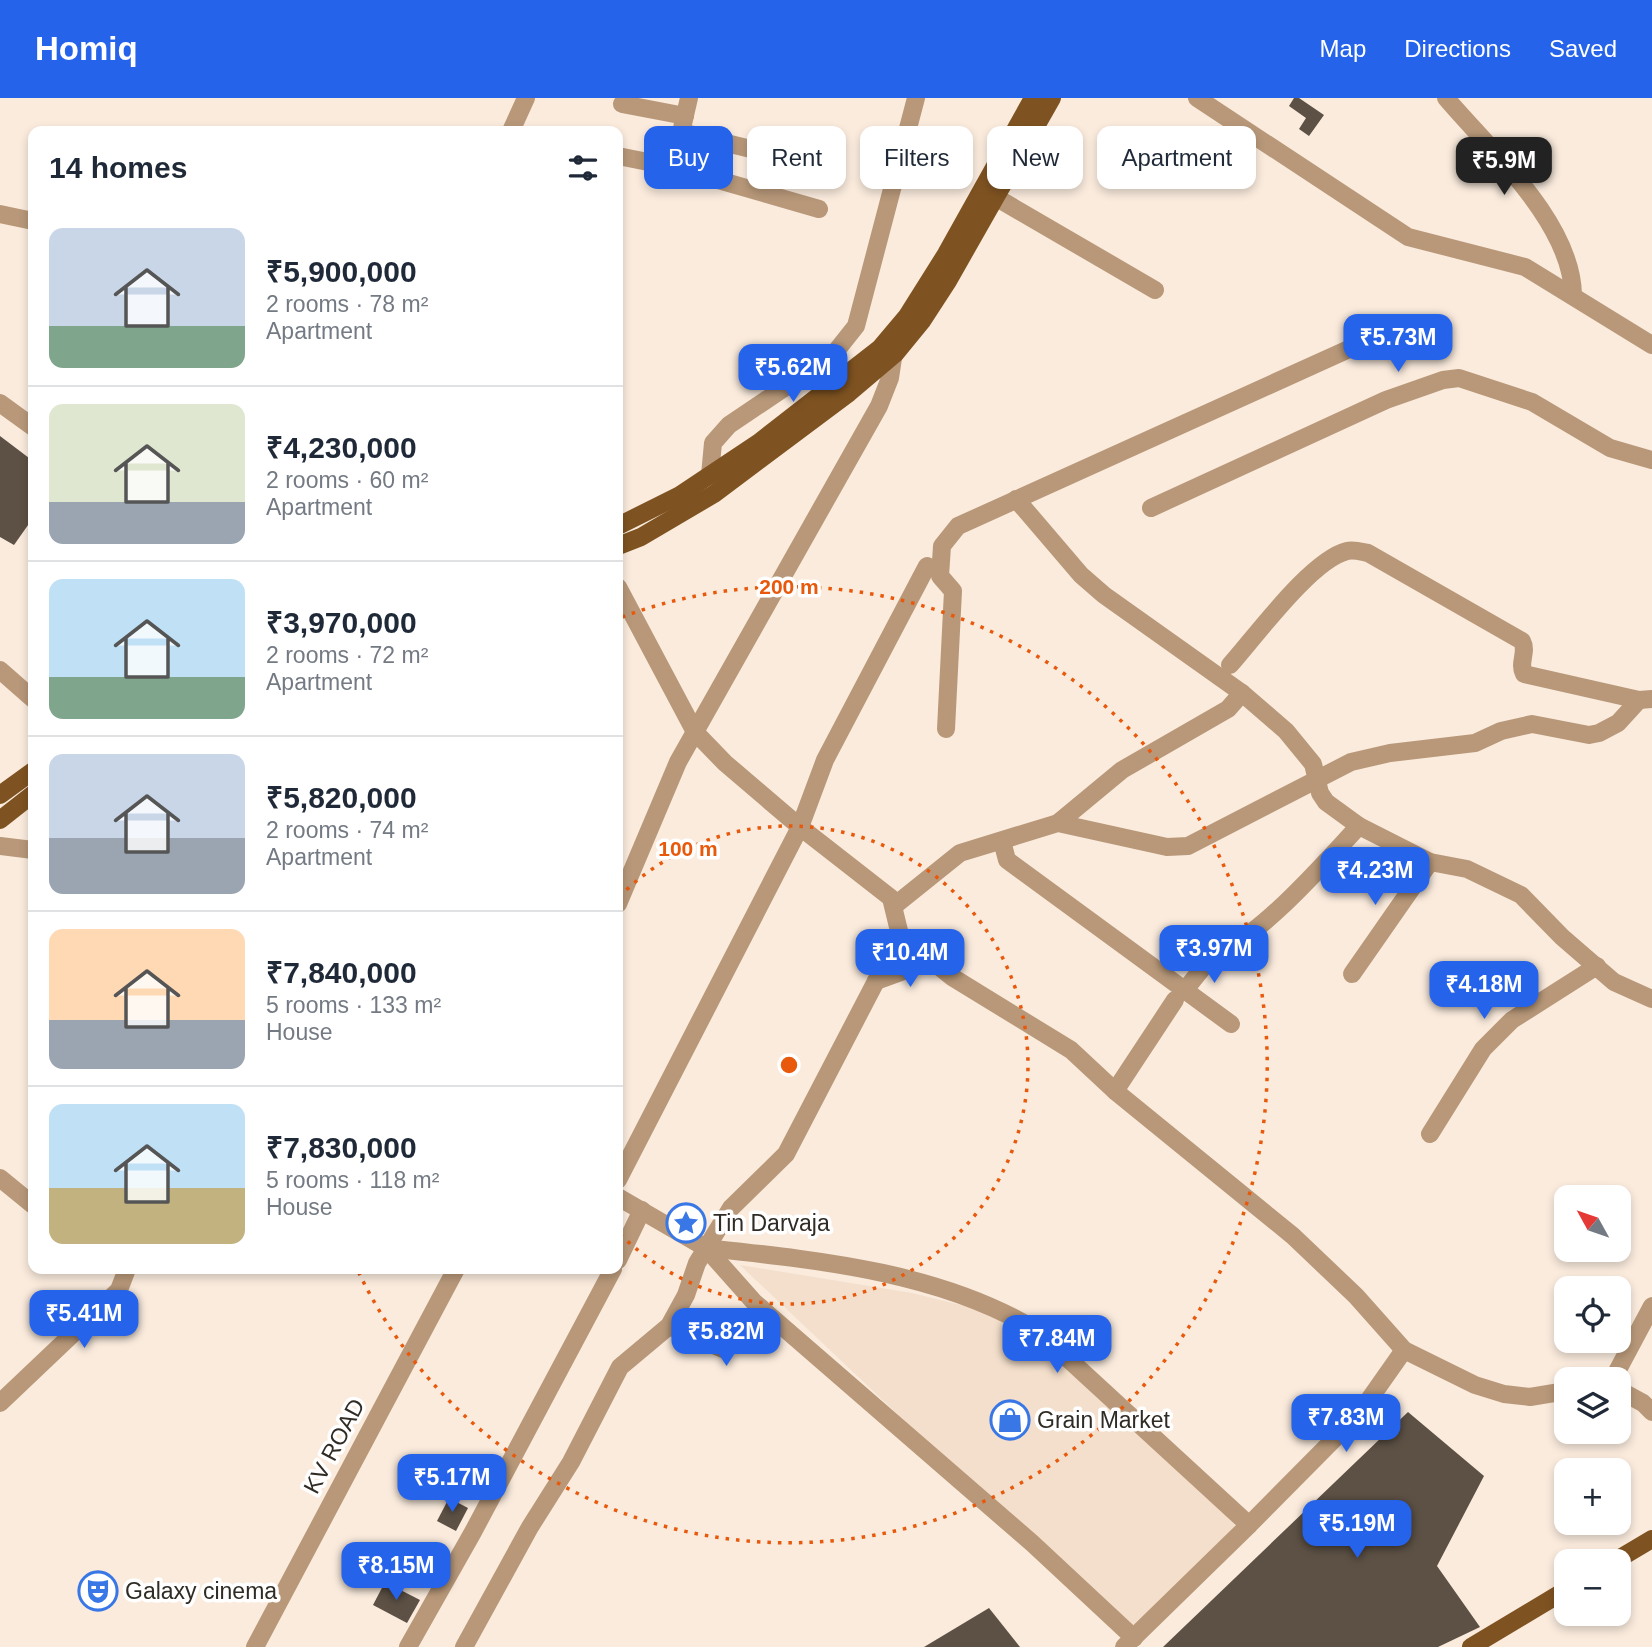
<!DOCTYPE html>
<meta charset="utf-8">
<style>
body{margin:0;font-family:Arial,sans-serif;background:#f2f2f3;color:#1f2937;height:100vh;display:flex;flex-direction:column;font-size:26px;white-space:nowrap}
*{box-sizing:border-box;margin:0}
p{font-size:23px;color:#747a83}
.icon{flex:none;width:38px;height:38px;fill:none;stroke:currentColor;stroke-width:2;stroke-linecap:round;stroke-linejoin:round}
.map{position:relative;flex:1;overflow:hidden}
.sheet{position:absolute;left:28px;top:28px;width:595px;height:1148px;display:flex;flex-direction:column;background:#fff;border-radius:14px;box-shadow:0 4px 10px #0003}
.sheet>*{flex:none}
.top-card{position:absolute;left:644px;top:28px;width:665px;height:63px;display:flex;gap:14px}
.needle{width:46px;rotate:310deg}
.controls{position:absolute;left:1554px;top:1087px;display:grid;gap:14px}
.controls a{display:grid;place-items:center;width:77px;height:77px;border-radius:14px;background:#fff;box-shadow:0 4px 10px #0003;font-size:35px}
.price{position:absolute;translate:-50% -60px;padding:0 16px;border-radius:14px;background:#2563eb;color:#fff;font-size:23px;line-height:46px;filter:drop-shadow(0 2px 4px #0008)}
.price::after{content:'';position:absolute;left:50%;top:42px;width:21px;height:16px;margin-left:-10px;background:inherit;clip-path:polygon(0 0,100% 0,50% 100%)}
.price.on{background:#222;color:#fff}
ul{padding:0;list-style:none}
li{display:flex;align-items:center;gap:21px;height:175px;padding:0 21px}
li+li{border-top:2px solid #e0e1e3}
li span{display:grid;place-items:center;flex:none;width:196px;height:140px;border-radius:14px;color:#555}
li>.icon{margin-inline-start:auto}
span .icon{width:84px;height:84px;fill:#fffc;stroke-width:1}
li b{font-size:30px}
h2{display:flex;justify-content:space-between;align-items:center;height:84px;padding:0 21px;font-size:30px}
.tag{padding:0 24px;border-radius:14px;background:#fff;box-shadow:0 4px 10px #0003;font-size:24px;line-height:63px}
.tag.on{background:#2563eb;color:#fff}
header{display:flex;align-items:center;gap:42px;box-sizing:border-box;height:98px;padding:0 35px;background:#2563eb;color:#fff}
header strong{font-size:33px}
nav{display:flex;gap:38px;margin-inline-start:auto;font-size:24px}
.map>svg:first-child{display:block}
.built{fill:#f3dfcb}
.building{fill:#5d5145}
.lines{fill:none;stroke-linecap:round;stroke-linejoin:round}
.street{stroke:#b89879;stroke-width:18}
.primary{stroke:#7f5321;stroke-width:18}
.ring{fill:none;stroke:#e8590c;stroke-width:3.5;stroke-dasharray:3.5 7}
.labels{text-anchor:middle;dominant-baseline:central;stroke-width:7;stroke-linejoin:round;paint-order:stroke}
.poi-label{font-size:23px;fill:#302b25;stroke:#fff;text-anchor:start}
.street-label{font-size:23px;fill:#302b25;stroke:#fff}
.centre{fill:#e8590c;stroke:#fff;stroke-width:3.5}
.ring-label{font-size:21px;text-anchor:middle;font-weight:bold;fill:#e8590c;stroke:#fff;stroke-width:7;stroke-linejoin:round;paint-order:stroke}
</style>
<header>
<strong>Homiq</strong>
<nav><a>Map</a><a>Directions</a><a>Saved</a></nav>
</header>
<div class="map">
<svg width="1652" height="1549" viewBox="0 0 1652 1549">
<rect width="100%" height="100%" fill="#faebdd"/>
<polygon class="built" points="740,1167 912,1195 1005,1218 1178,1367 1231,1420 1237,1432 1136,1542"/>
<g class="building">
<polygon points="1294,0 1299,0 1324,17 1309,38 1299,31 1306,20 1289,8"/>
<polygon points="0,338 33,363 33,420 14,447 0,439"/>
<polygon points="1408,1314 1484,1378 1437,1468 1480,1529 1438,1549 1163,1549"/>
<polygon points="449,1400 468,1410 456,1433 437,1423"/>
<polygon points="385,1484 420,1502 407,1525 373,1507"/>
<polygon points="989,1510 1020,1549 924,1549"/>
</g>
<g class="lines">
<g class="street">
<polyline points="1197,0 1408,139 1525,169 1652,247"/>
<path d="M1446,0c45,53 126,125 127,197"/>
<polyline points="622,6 685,18"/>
<polyline points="511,33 526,0"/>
<polyline points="681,34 755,52"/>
<polyline points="618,58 673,69 819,111"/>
<polyline points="673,69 689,0"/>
<polyline points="985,93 1155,192"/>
<polyline points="0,116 33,123"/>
<polyline points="0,305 33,329"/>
<polyline points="710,377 713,345 729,327 833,257 856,228 916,0"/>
<polyline points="1016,401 1081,477 1104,497 1242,595 1286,633 1313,666 1320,695 1326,704 1359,728 1430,764 1467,771 1521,797 1562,839 1614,884 1652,901"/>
<polyline points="1151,410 1386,302 1443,282 1459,280 1532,304 1610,350 1652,362"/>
<path d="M1230,567c26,-29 81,-105 117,-114 7,-2 15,1 21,2l154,88c6,11 -4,22 2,33l115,26 13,-1"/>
<polyline points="0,572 33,601"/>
<polyline points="946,631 953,493 940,478 942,448 958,428 1360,246 1438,241"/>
<polyline points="1058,725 1122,672 1228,611 1242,595"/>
<polyline points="1002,743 1007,762 1231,926"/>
<polyline points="0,748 33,752"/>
<polyline points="618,806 678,664 879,308 890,280 895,247"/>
<polyline points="894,808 960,755 1058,725 1167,749 1188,748 1351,664 1390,655 1475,645 1501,633 1532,626 1589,637 1599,635 1618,625 1639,602"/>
<polyline points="900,837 952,879 1071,952 1115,993 1293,1138 1356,1198 1404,1252 1475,1287 1504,1296 1530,1299 1566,1293"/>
<path d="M1187,862c8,-2 18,-2 26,-5 47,-17 111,-92 146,-129"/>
<polyline points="1352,876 1430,764"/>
<polyline points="876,883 931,863"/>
<polyline points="1185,892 1213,857"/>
<polyline points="1115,993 1175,902"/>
<polyline points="1430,1036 1483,951 1512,922 1597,868"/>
<polyline points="0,1080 33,1107"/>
<polyline points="618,1082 800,729 825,662 927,468"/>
<polyline points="618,1099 706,1150 754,1204 1032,1445 1134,1540"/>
<path d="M706,1150c112,12 236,24 333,84l210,193 -125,122"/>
<polyline points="618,1162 642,1112"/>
<polyline points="669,1228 723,1251 761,1210"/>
<polyline points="1613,1281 1652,1208"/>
<polyline points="1619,1292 1643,1305 1652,1314"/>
<polyline points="0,1305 119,1192 127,1171"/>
<polyline points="1249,1427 1359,1316 1404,1252"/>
<polyline points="255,1549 456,1171"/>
<polyline points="408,1549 473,1434 613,1171"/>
<polyline points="464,1549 530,1429 571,1364 620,1269 669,1228 686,1197 697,1165 731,1110 786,1056 900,837 891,800 800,729 725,665 695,634 618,489"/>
</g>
<g class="primary">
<polyline points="618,428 680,397 758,345 880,250 907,218 946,156 1033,0"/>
<polyline points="618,448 641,439 714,396 849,295 895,256 922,223 948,183 1052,0"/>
<polyline points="0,697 33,673"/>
<polyline points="0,722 33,696"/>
<polyline points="1615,1463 1652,1441"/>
<polyline points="1471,1549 1566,1492"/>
</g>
</g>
<g class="ring">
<path d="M619 799A239 239 0 1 1 619 1135"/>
<path d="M622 519A478 478 0 1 1 358 1173"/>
</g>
<defs>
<g id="sight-ring" transform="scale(2.0125)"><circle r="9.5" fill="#fff" stroke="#3877e5" stroke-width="1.5"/><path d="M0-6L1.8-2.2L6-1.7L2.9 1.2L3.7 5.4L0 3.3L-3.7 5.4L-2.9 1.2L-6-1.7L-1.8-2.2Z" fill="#3877e5"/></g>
<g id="shop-ring" transform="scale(2.0125)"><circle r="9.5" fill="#fff" stroke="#3877e5" stroke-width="1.5"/><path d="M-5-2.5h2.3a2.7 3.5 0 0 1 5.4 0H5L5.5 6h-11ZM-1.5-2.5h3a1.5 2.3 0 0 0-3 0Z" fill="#3877e5"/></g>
<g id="theatre-ring" transform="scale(2.0125)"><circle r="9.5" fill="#fff" stroke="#3877e5" stroke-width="1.5"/><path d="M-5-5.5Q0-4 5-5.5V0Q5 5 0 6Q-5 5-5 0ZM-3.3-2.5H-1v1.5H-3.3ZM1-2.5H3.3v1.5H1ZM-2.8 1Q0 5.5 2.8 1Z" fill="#3877e5"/></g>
</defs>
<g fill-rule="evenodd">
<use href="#sight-ring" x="686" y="1125"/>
<use href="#shop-ring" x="1010" y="1322"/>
<use href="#theatre-ring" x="98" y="1493"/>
</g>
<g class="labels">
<g class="poi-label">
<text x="713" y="1125">Tin Darvaja</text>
<text x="1037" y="1322">Grain Market</text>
<text x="125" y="1493">Galaxy cinema</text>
</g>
<g class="street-label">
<text transform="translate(334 1348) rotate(-62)">KV ROAD</text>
</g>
</g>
<circle cx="789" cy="967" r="10" class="centre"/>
<g class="ring-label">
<text x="789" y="496">200 m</text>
<text x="688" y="758">100 m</text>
</g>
</svg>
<div class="controls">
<a><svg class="needle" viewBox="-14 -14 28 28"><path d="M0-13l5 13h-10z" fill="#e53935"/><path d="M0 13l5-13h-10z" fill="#747a83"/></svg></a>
<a><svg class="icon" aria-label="locate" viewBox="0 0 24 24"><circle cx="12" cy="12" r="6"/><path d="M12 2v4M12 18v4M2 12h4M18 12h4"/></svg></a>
<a><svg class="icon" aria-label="layers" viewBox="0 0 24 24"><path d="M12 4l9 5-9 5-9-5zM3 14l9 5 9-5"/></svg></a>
<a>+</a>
<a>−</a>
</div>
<b class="price on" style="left:1504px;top:99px">₹5.9M</b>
<b class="price" style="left:1398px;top:276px">₹5.73M</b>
<b class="price" style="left:793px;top:306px">₹5.62M</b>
<b class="price" style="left:1375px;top:809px">₹4.23M</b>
<b class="price" style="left:1214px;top:887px">₹3.97M</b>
<b class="price" style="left:910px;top:891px">₹10.4M</b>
<b class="price" style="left:1484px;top:923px">₹4.18M</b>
<b class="price" style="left:84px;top:1252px">₹5.41M</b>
<b class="price" style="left:726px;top:1270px">₹5.82M</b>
<b class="price" style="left:1057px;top:1277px">₹7.84M</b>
<b class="price" style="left:1346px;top:1356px">₹7.83M</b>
<b class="price" style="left:452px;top:1416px">₹5.17M</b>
<b class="price" style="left:1357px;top:1462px">₹5.19M</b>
<b class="price" style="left:396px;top:1504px">₹8.15M</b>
<div class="top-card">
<a class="tag on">Buy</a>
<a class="tag">Rent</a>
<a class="tag">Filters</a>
<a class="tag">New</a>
<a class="tag">Apartment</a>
</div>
<section class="sheet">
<h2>14 homes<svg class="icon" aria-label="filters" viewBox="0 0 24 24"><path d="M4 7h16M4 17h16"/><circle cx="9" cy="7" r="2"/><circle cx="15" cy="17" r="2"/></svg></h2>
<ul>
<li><span style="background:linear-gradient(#c9d6e8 70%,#7fa58c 0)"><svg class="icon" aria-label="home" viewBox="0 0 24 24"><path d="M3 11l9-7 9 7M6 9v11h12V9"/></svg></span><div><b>₹5,900,000</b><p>2 rooms · 78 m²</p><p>Apartment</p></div></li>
<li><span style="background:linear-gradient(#dfe7d0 70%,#9aa5b1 0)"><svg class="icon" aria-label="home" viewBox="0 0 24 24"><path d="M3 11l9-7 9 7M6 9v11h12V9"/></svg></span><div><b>₹4,230,000</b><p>2 rooms · 60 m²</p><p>Apartment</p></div></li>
<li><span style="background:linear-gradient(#bfe0f5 70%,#7fa58c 0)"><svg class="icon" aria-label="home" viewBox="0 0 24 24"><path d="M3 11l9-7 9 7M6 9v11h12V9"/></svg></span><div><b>₹3,970,000</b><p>2 rooms · 72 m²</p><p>Apartment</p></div></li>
<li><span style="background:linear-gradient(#c9d6e8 60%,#9aa5b1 0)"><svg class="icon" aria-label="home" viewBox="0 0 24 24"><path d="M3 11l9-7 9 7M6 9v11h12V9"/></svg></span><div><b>₹5,820,000</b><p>2 rooms · 74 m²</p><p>Apartment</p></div></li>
<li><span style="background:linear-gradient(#ffd9b3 65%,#9aa5b1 0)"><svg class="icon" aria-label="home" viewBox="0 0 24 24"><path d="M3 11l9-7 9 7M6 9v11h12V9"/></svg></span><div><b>₹7,840,000</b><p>5 rooms · 133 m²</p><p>House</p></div></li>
<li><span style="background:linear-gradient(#bfe0f5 60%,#c2b280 0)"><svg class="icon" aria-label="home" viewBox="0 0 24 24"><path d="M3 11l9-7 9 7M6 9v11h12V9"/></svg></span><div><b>₹7,830,000</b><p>5 rooms · 118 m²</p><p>House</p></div></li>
</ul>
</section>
</div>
